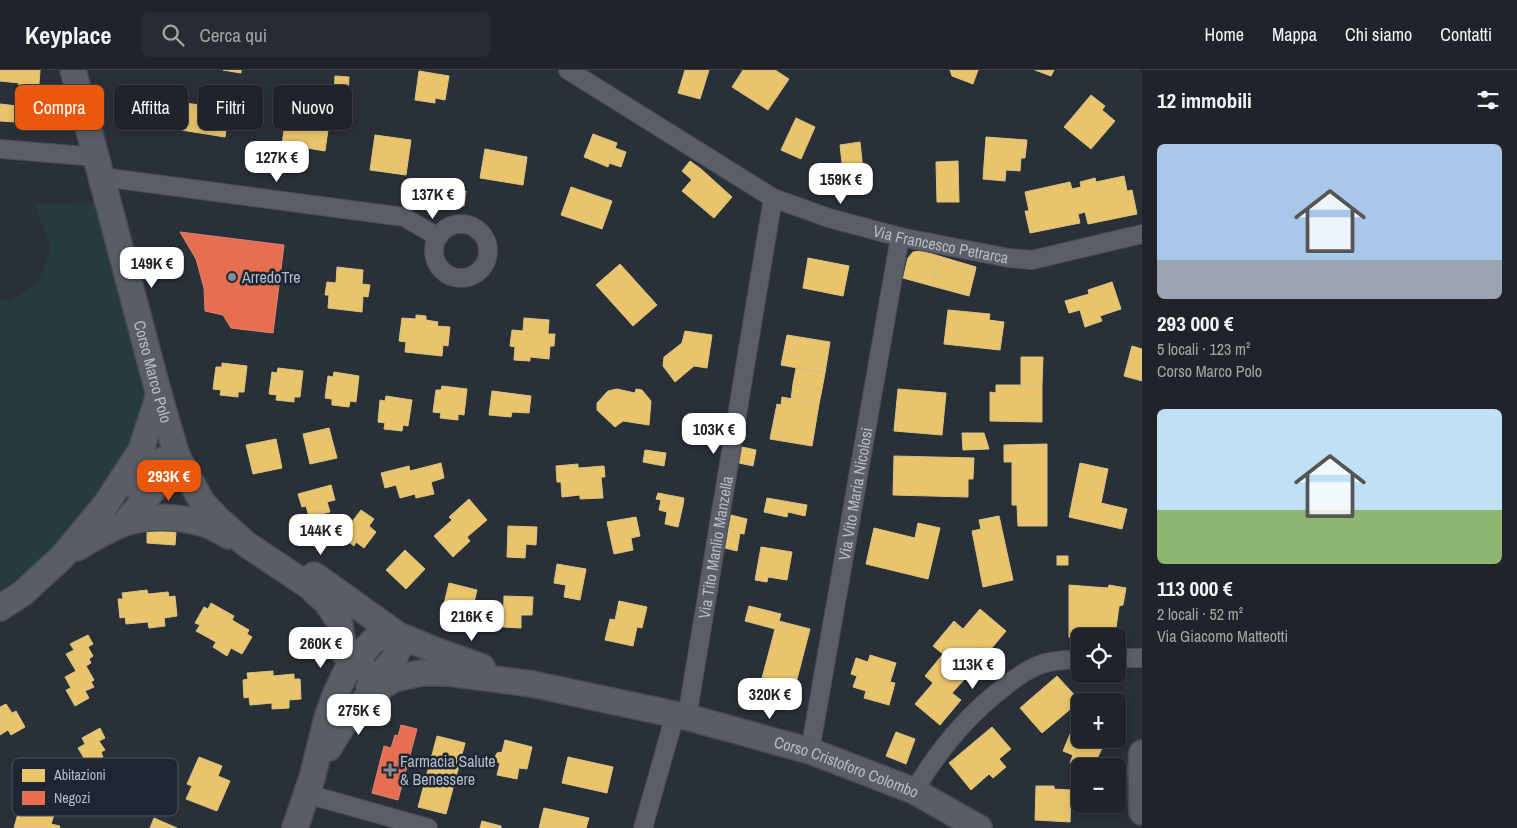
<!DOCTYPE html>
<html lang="it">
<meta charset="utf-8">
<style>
body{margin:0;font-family:"Archivo Narrow",sans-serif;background:#282c32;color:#f1f3f6;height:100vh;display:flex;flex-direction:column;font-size:19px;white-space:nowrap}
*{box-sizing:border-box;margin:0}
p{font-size:16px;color:#a2a4a8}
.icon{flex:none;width:28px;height:28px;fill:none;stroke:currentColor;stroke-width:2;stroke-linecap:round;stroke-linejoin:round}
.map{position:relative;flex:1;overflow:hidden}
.details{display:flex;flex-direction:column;background:#20242a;width:375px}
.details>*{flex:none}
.hud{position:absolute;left:15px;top:15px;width:475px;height:45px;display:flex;gap:10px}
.tools{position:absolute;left:1071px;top:558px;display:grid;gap:10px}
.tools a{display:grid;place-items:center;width:55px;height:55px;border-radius:8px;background:#20242a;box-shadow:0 2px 8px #0003,0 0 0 1px #3d4147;font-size:25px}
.price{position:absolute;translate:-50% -42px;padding:0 11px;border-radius:10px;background:#fff;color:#222;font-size:16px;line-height:32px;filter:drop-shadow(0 1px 2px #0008)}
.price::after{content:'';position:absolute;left:50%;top:30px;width:15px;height:11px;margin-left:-8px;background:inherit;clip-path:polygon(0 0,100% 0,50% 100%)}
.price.active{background:#ea580c;color:#fff}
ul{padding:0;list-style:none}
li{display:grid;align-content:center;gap:10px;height:265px;padding:0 15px}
li span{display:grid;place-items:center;height:155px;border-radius:8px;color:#555}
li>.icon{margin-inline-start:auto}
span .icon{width:90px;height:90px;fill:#fffc;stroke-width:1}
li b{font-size:21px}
h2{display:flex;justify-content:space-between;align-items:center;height:60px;padding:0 15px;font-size:21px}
.tag{padding:0 18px;border-radius:8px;background:#20242a;box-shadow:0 2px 8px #0003,0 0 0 1px #3d4147;font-size:18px;line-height:45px}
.tag.active{background:#ea580c;color:#fff}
header{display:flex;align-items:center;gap:30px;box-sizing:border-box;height:70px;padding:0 25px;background:#20242a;border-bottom:1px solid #3d4147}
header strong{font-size:24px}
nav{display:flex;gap:28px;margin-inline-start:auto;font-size:18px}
.search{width:350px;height:45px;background:#282c32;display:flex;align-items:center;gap:12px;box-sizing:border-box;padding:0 18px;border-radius:8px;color:#a2a4a8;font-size:19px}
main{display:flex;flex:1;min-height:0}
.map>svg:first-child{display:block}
.green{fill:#273a3e}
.homes{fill:#e9c46a;stroke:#d9c286}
.shops{fill:#e76f51;stroke:#d88675}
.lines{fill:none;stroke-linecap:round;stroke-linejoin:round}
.street-casing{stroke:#484c53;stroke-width:20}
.secondary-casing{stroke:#484c53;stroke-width:28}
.street{stroke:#5a5e66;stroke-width:18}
.secondary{stroke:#595d64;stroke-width:25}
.poi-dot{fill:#848b96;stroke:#1d2633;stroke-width:2}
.labels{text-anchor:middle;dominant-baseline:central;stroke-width:5;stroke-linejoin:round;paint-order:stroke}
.street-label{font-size:16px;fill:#b4bcc9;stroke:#1d2633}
.poi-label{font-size:16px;fill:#b4bcc9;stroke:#1d2633;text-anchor:start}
.key{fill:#1d2633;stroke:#4a5360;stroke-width:1}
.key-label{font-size:14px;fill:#b4bcc9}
</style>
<header>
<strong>Keyplace</strong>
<div class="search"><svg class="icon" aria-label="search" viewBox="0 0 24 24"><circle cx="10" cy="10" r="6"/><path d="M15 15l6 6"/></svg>Cerca qui</div>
<nav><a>Home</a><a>Mappa</a><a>Chi siamo</a><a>Contatti</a></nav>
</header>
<main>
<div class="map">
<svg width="1142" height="758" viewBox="0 0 1142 758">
<rect width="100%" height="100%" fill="#2a3038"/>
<polygon class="green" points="94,133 149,339 128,388 57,474 24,504 0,520 0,229 9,231 38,213 51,178 34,134"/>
<g class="homes">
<polygon points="0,0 40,0 36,54 16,52 19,13 0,11"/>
<polygon points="223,0 241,0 241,3"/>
<polygon points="685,0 709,0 700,29 678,23"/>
<polygon points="743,0 775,0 789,9 768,40 732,17"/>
<polygon points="950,0 978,0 973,14 952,6"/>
<polygon points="1035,0 1054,0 1051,6"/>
<polygon points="419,1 449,6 445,30 435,28 435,33 415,30"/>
<polygon points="335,6 349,7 348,28 334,28"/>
<polygon points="1091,25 1105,36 1102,40 1115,51 1091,79 1064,57"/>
<polygon points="185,33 229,39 225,67 181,60"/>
<polygon points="0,34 18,36 16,52 0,51"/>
<polygon points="286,47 329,53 325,81 282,74"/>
<polygon points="796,48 815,57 801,89 781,80"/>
<polygon points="593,64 617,73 608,97 584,87"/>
<polygon points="375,65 411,70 406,105 370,100"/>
<polygon points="986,67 1027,70 1025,88 1021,88 1020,101 1006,100 1005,111 983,109"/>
<polygon points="860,72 864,109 844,111 840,75"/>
<polygon points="615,78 626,82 621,97 609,93"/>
<polygon points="485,79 527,87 523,115 480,108"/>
<polygon points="690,91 701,99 692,110 682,101"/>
<polygon points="958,91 959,132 937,132 936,92"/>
<polygon points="701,99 732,127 714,148 682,121"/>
<polygon points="1124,106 1127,121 1132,120 1137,144 1088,154 1085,142 1078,144 1080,153 1030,163 1025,141 1029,141 1025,122 1070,112 1072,119 1081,117 1080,112 1095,108 1096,112"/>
<polygon points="571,117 612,131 602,159 561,145"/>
<polygon points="451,119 466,121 464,136 448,134"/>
<polygon points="922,181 976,197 975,202 938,192 932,216 903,208 908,188 913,182"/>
<polygon points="808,188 849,196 843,226 803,218"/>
<polygon points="938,192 975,202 969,226 932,216"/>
<polygon points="620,194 657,235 633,256 596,215"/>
<polygon points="337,197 363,200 362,214 370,215 368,227 363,226 362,242 328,238 329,225 325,225 327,212 336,213"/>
<polygon points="1112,212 1121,239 1100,246 1102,251 1085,257 1080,240 1069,243 1065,231 1089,224 1088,220"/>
<polygon points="948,240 990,244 989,250 1004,252 1000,280 944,274"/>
<polygon points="416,245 426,246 426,250 438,252 437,256 450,257 448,276 443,275 442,286 405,282 406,272 399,271 402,248 416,249"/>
<polygon points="524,248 549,250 548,264 555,264 554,276 550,276 549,289 530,287 530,291 514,290 515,277 510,276 512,260 523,261"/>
<polygon points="685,261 712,265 707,298 694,296 675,312 663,296 664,287 682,273"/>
<polygon points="787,265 830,272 825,303 781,295"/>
<polygon points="1132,276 1142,279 1142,311 1124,306"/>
<polygon points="1021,287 1043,287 1042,315 1021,315"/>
<polygon points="222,293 247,296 244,322 238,322 238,327 220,325 221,320 213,319 216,297 222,297"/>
<polygon points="278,298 303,301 300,327 294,327 294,332 276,330 277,325 269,324 272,302 277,303"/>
<polygon points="796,298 825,303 822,319 793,314"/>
<polygon points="334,302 359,306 356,332 350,331 349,337 332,335 332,329 325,328 328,306 333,307"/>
<polygon points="793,314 822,319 819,334 791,329"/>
<polygon points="996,315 1042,315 1042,352 990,351 990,322 996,323"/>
<polygon points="442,316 467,319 464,345 458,344 458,350 440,348 441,343 433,342 436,320 441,320"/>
<polygon points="617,319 635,323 636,319 642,320 651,331 649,355 623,351 615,357 597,340 597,333 608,321"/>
<polygon points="898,319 946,323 942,365 894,361"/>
<polygon points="492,321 531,326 529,343 512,342 511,347 489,345"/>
<polygon points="386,326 412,330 408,356 403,355 402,361 384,359 385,353 378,352 380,330 385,331"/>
<polygon points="782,327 819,334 812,376 770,369 777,334 781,335"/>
<polygon points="329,358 337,388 310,394 303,364"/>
<polygon points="962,363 984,363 989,379 963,380"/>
<polygon points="276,369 282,398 253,404 246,375"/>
<polygon points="1047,374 1047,456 1018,456 1017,435 1012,435 1012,392 1004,392 1004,375"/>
<polygon points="742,377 756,380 753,396 739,393"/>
<polygon points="645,380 666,383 664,396 643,392"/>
<polygon points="894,386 974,388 973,409 968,409 968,427 893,425"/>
<polygon points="441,393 444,408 431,412 434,424 416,428 415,424 400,428 396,415 385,418 381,403 409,396 410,401"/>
<polygon points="1080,393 1108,399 1101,433 1127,439 1122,459 1069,447"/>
<polygon points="578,394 578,398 604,396 605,407 601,407 603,428 580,429 580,425 562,427 561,412 557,412 556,396"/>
<polygon points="331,415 335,430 327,432 330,442 309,447 306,436 302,437 298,424"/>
<polygon points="658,423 684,428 683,435 656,429"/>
<polygon points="767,428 807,435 805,446 788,442 787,447 764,442"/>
<polygon points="469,429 487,450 467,467 470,471 453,487 434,466 452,450 449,447"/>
<polygon points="661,430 683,435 678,457 665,454 667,442 659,440"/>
<polygon points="361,440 374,449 369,456 376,462 364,478 356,472 354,476 341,466"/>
<polygon points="731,445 747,449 744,464 728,461"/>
<polygon points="999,446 1013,510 983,517 972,461 981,459 979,450"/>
<polygon points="636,447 640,466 631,468 633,480 614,484 607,452"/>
<polygon points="918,453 940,458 928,509 866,494 874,458 915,468"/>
<polygon points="508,456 537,457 536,475 526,474 525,488 507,487"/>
<polygon points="147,461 176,462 175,475 147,473"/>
<polygon points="728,461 740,463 737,481 725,478"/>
<polygon points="761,477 792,482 787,510 768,507 767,512 755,510"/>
<polygon points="405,480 425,499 406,519 386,500"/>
<rect x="1057" y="486" width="11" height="9"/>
<polygon points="557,494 586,499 580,530 564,527 566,515 554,513"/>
<polygon points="449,513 477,520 471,545 443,538"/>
<polygon points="1069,515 1108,518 1109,515 1126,518 1123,535 1119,536 1115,566 1069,567"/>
<polygon points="147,520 148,524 168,522 169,527 175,526 177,546 164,548 165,556 149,558 148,552 126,554 125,547 120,548 118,529 123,529 122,523"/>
<polygon points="504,526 533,527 532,545 521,545 521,558 503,557"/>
<polygon points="619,531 647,537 642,558 637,557 633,576 605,570 610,549 615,550"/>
<polygon points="211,533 234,546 232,550 249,560 247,564 252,567 242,584 231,578 227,586 213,577 216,572 196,561 200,555 195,553 204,537 208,539"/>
<polygon points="749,536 781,544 779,551 810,559 789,640 756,631 775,559 745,551"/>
<polygon points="980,539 1006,561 986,585 977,577 962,595 971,602 952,623 961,630 940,655 915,634 933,613 925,606 943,584 933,576 954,551 963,559"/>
<polygon points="88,565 93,574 88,577 93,586 89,589 91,593 86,596 94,610 91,612 94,617 85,621 89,628 75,636 66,620 71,618 65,607 76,601 66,584 74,580 70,574"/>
<polygon points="870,585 896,593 890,612 895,613 889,635 864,628 866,621 853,617 857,606 851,604 856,588 868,592"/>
<polygon points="273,601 273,606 294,604 294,609 300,609 301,629 289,630 289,638 272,639 272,633 250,635 249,627 244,628 243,610 248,609 247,603"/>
<polygon points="1057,606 1080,631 1042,663 1020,638"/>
<polygon points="6,634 12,643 16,641 25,657 11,665 8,660 0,665 0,637"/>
<polygon points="992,657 1011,679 999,689 1006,697 993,708 989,704 971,720 949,693"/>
<polygon points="100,658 105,668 99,671 105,680 101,682 103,687 93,693 98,703 95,704 98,709 89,714 95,725 82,732 69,710 74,707 68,697 84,688 78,678 85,674 82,668"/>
<polygon points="1080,659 1080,669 1106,669 1094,696 1080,696 1080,698 1070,693 1073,685 1063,681 1071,662 1078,665"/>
<polygon points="896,662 915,669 906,694 886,686"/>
<polygon points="437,666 465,673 456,707 428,700"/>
<polygon points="505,670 532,677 527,699 519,698 517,709 497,705 500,693 496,692 495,687 497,683 502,682"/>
<polygon points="199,687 222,696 218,706 230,711 217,741 186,729 192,716 187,714"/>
<polygon points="568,687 613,697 607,723 562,713"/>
<polygon points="428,700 456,707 446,744 418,737"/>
<polygon points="1036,716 1054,716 1054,719 1071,720 1070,752 1035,750"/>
<polygon points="30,733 43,737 41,741 54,745 51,754 60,756 59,758 14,758 19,740 28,742"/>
<polygon points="544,738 589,748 586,758 539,758"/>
<polygon points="154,748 177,758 150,758"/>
<polygon points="482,751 501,756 501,758 480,758"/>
</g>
<g class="shops">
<polygon points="180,162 284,175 273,263 231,258 223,245 205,241 204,218 196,189"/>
<polygon points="401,655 417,659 398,730 372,723 384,676 391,678 395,665 398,666"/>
</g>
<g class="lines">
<g class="street-casing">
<g id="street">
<path id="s1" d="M568,0l205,128 56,20 71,19 109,21 23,2 110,-26"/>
<polyline points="0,79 97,87"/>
<polyline points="102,107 404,147 438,167"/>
<circle cx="461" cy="181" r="27"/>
<polyline points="1118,588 1142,588"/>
<path id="s2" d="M687,647l86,-519"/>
<path id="s3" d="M810,681l90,-514"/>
<path d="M914,721c24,-40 52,-75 89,-103 12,-10 24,-19 39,-24 12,-4 26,-4 38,-5"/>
<polyline points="307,724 428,758"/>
<polyline points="643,758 675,645"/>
</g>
</g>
<g class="secondary-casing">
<g id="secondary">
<path id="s4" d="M73,0l86,325 18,61 25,46 15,16 29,26 63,42 18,17 12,18 6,33 8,7 23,17 17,1 28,-6h28l83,11 155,33 123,34 50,19 54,21 65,37"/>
<polyline points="126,414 140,399 160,391 177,386"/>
<polyline points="126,452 168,402 177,386"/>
<path d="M77,478c15,-9 31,-19 48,-25 24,-9 56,-6 80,1 8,3 16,8 24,12"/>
<polyline points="314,505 398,565 437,581 482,597"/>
<polyline points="0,538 23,523 62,487 106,434 141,380 159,325"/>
<path d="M369,618c12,-16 36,-32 29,-53"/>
<path d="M329,678c19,-34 31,-47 64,-69"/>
<polyline points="1142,683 1141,698 1142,742"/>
<polyline points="295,758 312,708 327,648 336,623 348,598 373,571 384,565 398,565"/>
</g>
</g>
<use href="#street" class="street"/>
<use href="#secondary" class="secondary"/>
</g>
<g class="poi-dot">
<circle cx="232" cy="207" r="5"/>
<path d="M387.5 692.5h5v5h5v5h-5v5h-5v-5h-5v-5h5z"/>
</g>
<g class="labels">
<g class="street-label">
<text stroke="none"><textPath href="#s1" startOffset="416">Via Francesco Petrarca</textPath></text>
<text stroke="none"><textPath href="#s4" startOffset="312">Corso Marco Polo</textPath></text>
<text stroke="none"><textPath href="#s3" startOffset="261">Via Vito Maria Nicolosi</textPath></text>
<text stroke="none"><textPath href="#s2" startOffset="172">Via Tito Manlio Manzella</textPath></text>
<text stroke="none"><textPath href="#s4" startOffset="1191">Corso Cristoforo Colombo</textPath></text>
</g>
<g class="poi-label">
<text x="242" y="207">ArredoTre</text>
<text x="400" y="691">Farmacia Salute<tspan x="400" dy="18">&amp; Benessere</tspan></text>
</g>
</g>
<rect x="12" y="688" width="166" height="58" rx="8" class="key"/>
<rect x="22" y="699" width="23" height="13" fill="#e9c46a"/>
<rect x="22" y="721" width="23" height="14" fill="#e76f51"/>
<g class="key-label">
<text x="54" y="710">Abitazioni</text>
<text x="54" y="733">Negozi</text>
</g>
</svg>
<div class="tools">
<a><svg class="icon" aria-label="locate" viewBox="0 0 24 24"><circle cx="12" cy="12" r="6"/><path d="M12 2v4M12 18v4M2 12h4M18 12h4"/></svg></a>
<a>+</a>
<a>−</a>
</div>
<b class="price" style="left:277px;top:113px">127K €</b>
<b class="price" style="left:841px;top:135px">159K €</b>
<b class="price" style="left:433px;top:150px">137K €</b>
<b class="price" style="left:152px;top:219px">149K €</b>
<b class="price" style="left:714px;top:385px">103K €</b>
<b class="price active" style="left:169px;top:432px">293K €</b>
<b class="price" style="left:321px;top:486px">144K €</b>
<b class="price" style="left:472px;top:572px">216K €</b>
<b class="price" style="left:321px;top:599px">260K €</b>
<b class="price" style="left:973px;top:620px">113K €</b>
<b class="price" style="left:770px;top:650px">320K €</b>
<b class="price" style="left:359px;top:666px">275K €</b>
<div class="hud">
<a class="tag active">Compra</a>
<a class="tag">Affitta</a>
<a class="tag">Filtri</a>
<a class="tag">Nuovo</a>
</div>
</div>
<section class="details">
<h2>12 immobili<svg class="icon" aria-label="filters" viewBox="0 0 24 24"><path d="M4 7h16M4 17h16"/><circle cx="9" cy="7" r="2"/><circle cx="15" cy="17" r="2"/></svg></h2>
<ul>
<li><span style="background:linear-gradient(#a9c7e8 75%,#9aa5b1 0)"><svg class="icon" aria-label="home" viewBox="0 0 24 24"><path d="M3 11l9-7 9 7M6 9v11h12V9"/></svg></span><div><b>293 000 €</b><p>5 locali · 123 m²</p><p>Corso Marco Polo</p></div></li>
<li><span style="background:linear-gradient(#bfe0f5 65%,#8fb573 0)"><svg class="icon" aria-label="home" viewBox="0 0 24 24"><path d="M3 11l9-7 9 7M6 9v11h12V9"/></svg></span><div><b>113 000 €</b><p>2 locali · 52 m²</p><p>Via Giacomo Matteotti</p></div></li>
</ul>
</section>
</main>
